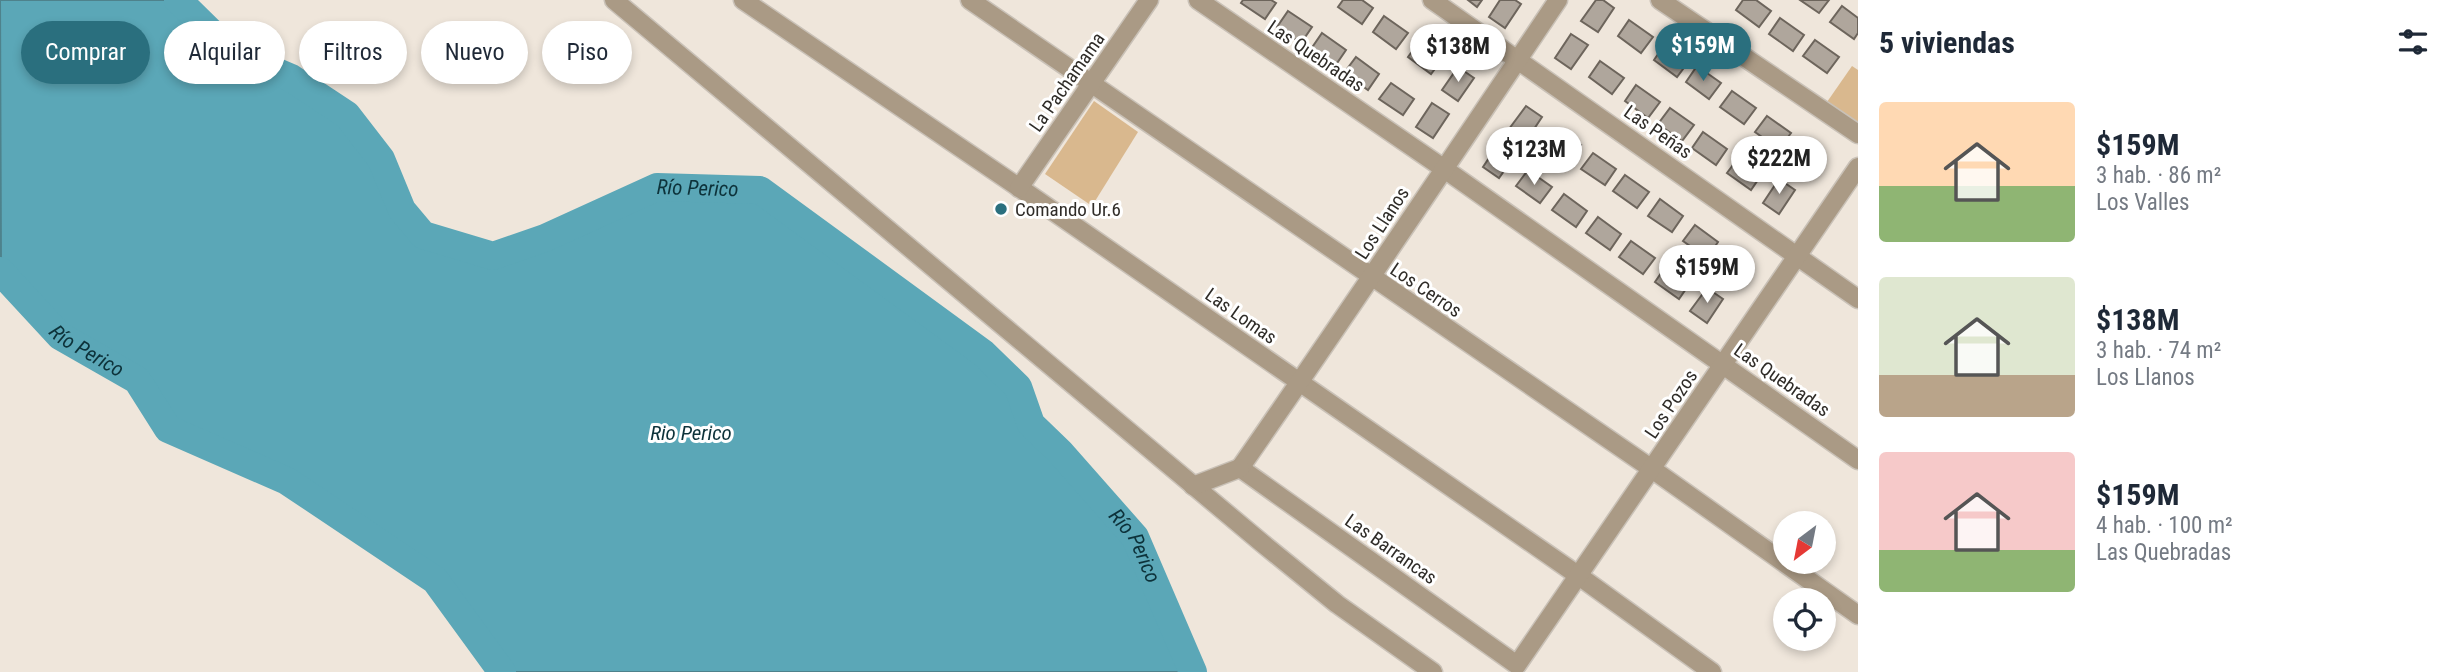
<!DOCTYPE html>
<html lang="es">
<meta charset="utf-8">
<style>
body{margin:0;font-family:"Roboto Condensed",sans-serif;background:#f6f6f7;color:#1f2937;height:100vh;display:flex;flex-direction:column;font-size:26px;white-space:nowrap}
*{box-sizing:border-box;margin:0}
p{font-size:23px;color:#747a83}
.icon{flex:none;width:38px;height:38px;fill:none;stroke:currentColor;stroke-width:2;stroke-linecap:round;stroke-linejoin:round}
.map{position:relative;flex:1;overflow:hidden}
.sheet{display:flex;flex-direction:column;background:#fff;width:595px}
.sheet>*{flex:none}
.hud{position:absolute;left:21px;top:21px;width:665px;height:63px;display:flex;gap:14px}
.needle{width:46px;rotate:212deg}
.controls{position:absolute;left:1773px;top:511px;display:grid;gap:14px}
.controls a{display:grid;place-items:center;width:63px;height:63px;border-radius:50%;background:#fff;box-shadow:0 4px 10px #0003;font-size:35px}
.price{position:absolute;translate:-50% -60px;padding:0 16px;border-radius:24px;background:#fff;color:#222;font-size:23px;line-height:46px;filter:drop-shadow(0 2px 4px #0008)}
.price::after{content:'';position:absolute;left:50%;top:42px;width:21px;height:16px;margin-left:-10px;background:inherit;clip-path:polygon(0 0,100% 0,50% 100%)}
.price.on{background:#2a6f7e;color:#fff}
ul{padding:0;list-style:none}
li{display:flex;align-items:center;gap:21px;height:175px;padding:0 21px}
li span{display:grid;place-items:center;flex:none;width:196px;height:140px;border-radius:7px;color:#555}
li>.icon{margin-inline-start:auto}
span .icon{width:84px;height:84px;fill:#fffc;stroke-width:1}
li b{font-size:30px}
h2{display:flex;justify-content:space-between;align-items:center;height:84px;padding:0 21px;font-size:30px}
.chip{padding:0 24px;border-radius:32px;background:#fff;box-shadow:0 4px 10px #0003;font-size:24px;line-height:63px}
.chip.on{background:#2a6f7e;color:#fff}
main{display:flex;flex:1;min-height:0}
.map>svg:first-child{display:block}
.park{fill:#d9b88e}
.water{fill:#5ba7b7;stroke:#4e828c;stroke-width:2}
.lines{fill:none;stroke-linecap:round;stroke-linejoin:round}
.river{stroke:#5ba7b7;stroke-width:28}
.building{fill:#afa69c;stroke:#6d655c;stroke-width:2}
.minor-casing{stroke:#c9c1b7;stroke-width:21}
.minor{stroke:#aa9a85;stroke-width:18}
.poi-dot{fill:#2a6f7e;stroke:#fff;stroke-width:2.5}
.labels{text-anchor:middle;dominant-baseline:central;stroke-width:6;stroke-linejoin:round;paint-order:stroke}
.street-label{font-size:19px;fill:#2f2c28;stroke:#fff}
.poi-label{font-size:19px;fill:#2f2c28;stroke:#fff;text-anchor:start}
.water-label{font-size:21px;font-style:italic;fill:#0d323a;stroke:#fff}
</style>
<main>
<div class="map">
<svg width="1858" height="672" viewBox="0 0 1858 672">
<rect width="100%" height="100%" fill="#efe6db"/>
<g class="park">
<polygon points="1852,66 1858,70 1858,124 1827,102"/>
<polygon points="1094,101 1138,132 1092,206 1045,174"/>
</g>
<polygon class="water" points="0,0 178,0 232,53 291,78 347,115 381,159 402,210 423,235 493,256 545,238 657,187 760,190 983,353 1018,387 1031,424 1060,452 1135,537 1193,672 502,672 435,580 287,481 168,429 137,380 60,336 1,273"/>
<g class="lines">
<g class="river">
<path id="s1" d="M178,0l54,53 59,25 56,37 34,44 21,51 21,25 70,21 52,-18 112,-51 103,3 223,163 35,34 13,37 29,28 75,85 58,135"/>
<path id="s2" d="M0,271l60,65 77,44 31,49 119,52 148,99 67,92"/>
</g>
</g>
<g class="building">
<polygon points="1243,0 1271,0 1276,3 1265,19 1241,3"/>
<polygon points="1343,0 1362,0 1373,8 1362,24 1338,7"/>
<polygon points="1468,0 1482,0 1477,7"/>
<polygon points="1500,0 1515,0 1521,4 1505,28 1489,17"/>
<polygon points="1596,0 1603,0 1614,8 1598,32 1581,21"/>
<polygon points="1743,0 1756,0 1771,11 1759,27 1736,10"/>
<polygon points="1800,0 1829,0 1819,13"/>
<polygon points="1842,6 1858,18 1858,33 1854,39 1830,22"/>
<polygon points="1288,11 1312,27 1301,43 1277,27"/>
<polygon points="1384,16 1408,33 1396,49 1373,32"/>
<polygon points="1780,18 1804,35 1793,51 1769,34"/>
<polygon points="1629,20 1653,37 1641,53 1618,36"/>
<polygon points="1322,33 1346,50 1335,66 1311,49"/>
<polygon points="1571,34 1588,45 1571,69 1555,58"/>
<polygon points="1815,40 1839,57 1827,73 1803,56"/>
<polygon points="1419,42 1443,58 1431,74 1408,57"/>
<polygon points="1665,44 1689,61 1677,77 1654,60"/>
<polygon points="1356,57 1379,74 1368,90 1344,73"/>
<polygon points="1600,61 1624,78 1612,94 1589,77"/>
<polygon points="1697,66 1721,83 1709,99 1686,82"/>
<polygon points="1458,67 1474,78 1458,101 1442,90"/>
<polygon points="1391,83 1414,99 1403,115 1379,99"/>
<polygon points="1636,85 1660,102 1648,118 1625,101"/>
<polygon points="1732,91 1756,108 1744,124 1720,107"/>
<polygon points="1432,103 1449,114 1433,138 1416,127"/>
<polygon points="1526,106 1542,117 1526,141 1509,129"/>
<polygon points="1670,108 1694,125 1682,141 1658,124"/>
<polygon points="1767,116 1791,133 1779,149 1755,132"/>
<polygon points="1557,129 1581,145 1569,162 1545,145"/>
<polygon points="1703,132 1727,149 1716,165 1692,148"/>
<polygon points="1805,142 1822,153 1805,176 1789,165"/>
<polygon points="1499,143 1516,154 1499,178 1483,167"/>
<polygon points="1593,153 1616,169 1605,185 1581,169"/>
<polygon points="1739,157 1762,174 1751,190 1727,173"/>
<polygon points="1528,170 1552,187 1540,203 1516,186"/>
<polygon points="1625,175 1649,192 1637,208 1613,191"/>
<polygon points="1779,179 1795,190 1779,214 1763,203"/>
<polygon points="1564,194 1587,211 1576,227 1552,210"/>
<polygon points="1660,199 1683,216 1672,232 1648,216"/>
<polygon points="1598,217 1621,234 1610,250 1586,233"/>
<polygon points="1695,225 1718,242 1707,258 1683,241"/>
<polygon points="1631,241 1655,258 1643,274 1619,257"/>
<polygon points="1733,250 1749,261 1733,285 1717,274"/>
<polygon points="1666,266 1690,283 1679,299 1655,282"/>
<polygon points="1707,288 1723,299 1707,323 1690,311"/>
</g>
<g class="lines">
<g class="minor-casing">
<g id="minor">
<polyline points="614,0 1262,543 1337,604 1433,672"/>
<polyline points="743,0 1027,193 1579,576 1712,672"/>
<polyline points="970,0 1652,469 1858,615"/>
<polyline points="1198,0 1443,168 1858,460"/>
<polyline points="1432,0 1858,299"/>
<polyline points="1660,0 1858,134"/>
<polyline points="1019,188 1149,0"/>
<polyline points="1240,468 1517,665 1858,167"/>
<path d="M1240,468c108,-155 213,-312 318,-468"/>
<polyline points="1193,486 1240,468"/>
</g>
</g>
<use href="#minor" class="minor"/>
</g>
<circle class="poi-dot" cx="1001" cy="209" r="7"/>
<g class="labels">
<g class="street-label">
<text transform="translate(1316 56) rotate(34)">Las Quebradas</text>
<text transform="translate(1067 82) rotate(-55)">La Pachamama</text>
<text transform="translate(1658 132) rotate(35)">Las Peñas</text>
<text transform="translate(1382 223) rotate(-57)">Los Llanos</text>
<text transform="translate(1426 290) rotate(34)">Los Cerros</text>
<text transform="translate(1241 316) rotate(35)">Las Lomas</text>
<text transform="translate(1782 380) rotate(35)">Las Quebradas</text>
<text transform="translate(1671 404) rotate(-56)">Los Pozos</text>
<text transform="translate(1391 549) rotate(35)">Las Barrancas</text>
</g>
<g class="poi-label">
<text x="1015" y="209">Comando Ur.6</text>
</g>
<g class="water-label">
<text stroke="none"><textPath href="#s1" startOffset="642">Río Perico</textPath></text>
<text stroke="none"><textPath href="#s2" startOffset="119">Río Perico</textPath></text>
<text x="691" y="433">Rio Perico</text>
<text stroke="none"><textPath href="#s1" startOffset="1230">Río Perico</textPath></text>
</g>
</g>
</svg>
<div class="controls">
<a><svg class="needle" viewBox="-14 -14 28 28"><path d="M0-13l5 13h-10z" fill="#e53935"/><path d="M0 13l5-13h-10z" fill="#747a83"/></svg></a>
<a><svg class="icon" aria-label="locate" viewBox="0 0 24 24"><circle cx="12" cy="12" r="6"/><path d="M12 2v4M12 18v4M2 12h4M18 12h4"/></svg></a>
</div>
<b class="price on" style="left:1703px;top:83px">$159M</b>
<b class="price" style="left:1458px;top:84px">$138M</b>
<b class="price" style="left:1534px;top:187px">$123M</b>
<b class="price" style="left:1779px;top:196px">$222M</b>
<b class="price" style="left:1707px;top:305px">$159M</b>
<div class="hud">
<a class="chip on">Comprar</a>
<a class="chip">Alquilar</a>
<a class="chip">Filtros</a>
<a class="chip">Nuevo</a>
<a class="chip">Piso</a>
</div>
</div>
<section class="sheet">
<h2>5 viviendas<svg class="icon" aria-label="filters" viewBox="0 0 24 24"><path d="M4 7h16M4 17h16"/><circle cx="9" cy="7" r="2"/><circle cx="15" cy="17" r="2"/></svg></h2>
<ul>
<li><span style="background:linear-gradient(#ffd9b3 60%,#8fb573 0)"><svg class="icon" aria-label="home" viewBox="0 0 24 24"><path d="M3 11l9-7 9 7M6 9v11h12V9"/></svg></span><div><b>$159M</b><p>3 hab. · 86 m²</p><p>Los Valles</p></div></li>
<li><span style="background:linear-gradient(#dfe7d0 70%,#b9a48a 0)"><svg class="icon" aria-label="home" viewBox="0 0 24 24"><path d="M3 11l9-7 9 7M6 9v11h12V9"/></svg></span><div><b>$138M</b><p>3 hab. · 74 m²</p><p>Los Llanos</p></div></li>
<li><span style="background:linear-gradient(#f6c9c9 70%,#8fb573 0)"><svg class="icon" aria-label="home" viewBox="0 0 24 24"><path d="M3 11l9-7 9 7M6 9v11h12V9"/></svg></span><div><b>$159M</b><p>4 hab. · 100 m²</p><p>Las Quebradas</p></div></li>
</ul>
</section>
</main>
